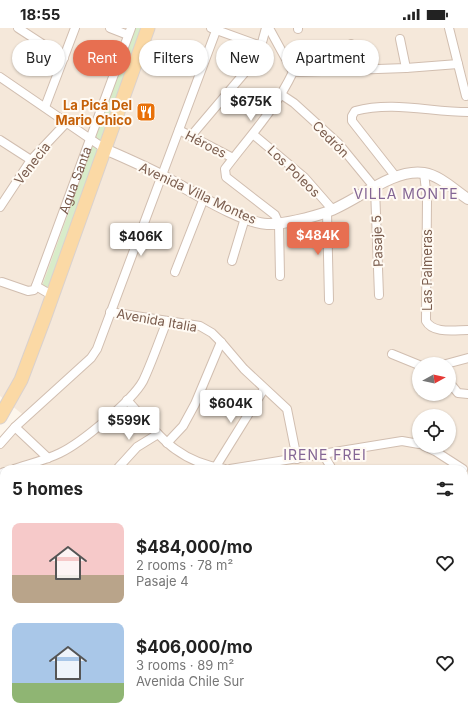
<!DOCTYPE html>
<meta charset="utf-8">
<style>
body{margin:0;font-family:Inter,sans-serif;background:#f2f2f2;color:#222;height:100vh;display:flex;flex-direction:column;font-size:15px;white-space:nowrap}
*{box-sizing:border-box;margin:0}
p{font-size:13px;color:#767676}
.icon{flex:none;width:22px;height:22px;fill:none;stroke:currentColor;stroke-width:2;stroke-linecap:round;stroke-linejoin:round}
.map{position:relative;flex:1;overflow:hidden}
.panel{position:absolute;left:0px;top:437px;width:468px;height:256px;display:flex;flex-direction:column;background:#fff;border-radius:12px 12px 0 0;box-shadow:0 1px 3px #0004}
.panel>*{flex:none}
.top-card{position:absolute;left:12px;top:12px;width:444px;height:36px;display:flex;gap:8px}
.needle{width:26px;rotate:82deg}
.fabs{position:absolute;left:412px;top:329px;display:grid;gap:8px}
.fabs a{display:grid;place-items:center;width:44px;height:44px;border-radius:50%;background:#fff;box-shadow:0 1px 3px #0004;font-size:20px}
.price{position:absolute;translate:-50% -34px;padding:0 9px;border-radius:4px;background:#fff;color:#222;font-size:13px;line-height:26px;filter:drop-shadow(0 1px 2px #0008)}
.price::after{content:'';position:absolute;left:50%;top:24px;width:12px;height:9px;margin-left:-6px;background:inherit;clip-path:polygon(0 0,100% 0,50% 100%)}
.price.selected{background:#e76f51;color:#fff}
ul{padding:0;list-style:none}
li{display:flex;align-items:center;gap:12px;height:100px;padding:0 12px}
li span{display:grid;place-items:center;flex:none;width:112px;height:80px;border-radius:8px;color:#555}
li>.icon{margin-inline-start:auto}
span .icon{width:48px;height:48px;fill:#fffc;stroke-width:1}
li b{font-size:17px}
h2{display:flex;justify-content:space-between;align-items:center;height:48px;padding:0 12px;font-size:17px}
.tag{padding:0 14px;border-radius:18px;background:#fff;box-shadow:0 1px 3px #0004;font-size:14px;line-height:36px}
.tag.selected{background:#e76f51;color:#fff}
.status{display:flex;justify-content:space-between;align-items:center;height:28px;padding:0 20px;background:#fff;direction:ltr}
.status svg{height:11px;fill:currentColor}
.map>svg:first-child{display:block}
.residential{fill:#f5e8da;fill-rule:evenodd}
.industrial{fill:#efe9e4}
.green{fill:#d8ecc9}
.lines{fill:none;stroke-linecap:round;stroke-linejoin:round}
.minor-casing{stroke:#d1beb0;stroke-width:10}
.tertiary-casing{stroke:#d1beb0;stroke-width:12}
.primary-casing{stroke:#dad1cd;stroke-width:15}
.minor{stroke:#fff;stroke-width:8}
.tertiary{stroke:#fff;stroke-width:10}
.primary{stroke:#fbd9a5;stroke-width:13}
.labels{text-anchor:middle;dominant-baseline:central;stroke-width:4;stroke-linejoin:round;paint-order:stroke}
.food-label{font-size:13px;font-weight:bold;fill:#c56008;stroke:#fffaf3;text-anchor:end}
.street-label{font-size:13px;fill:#7a5c4d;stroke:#fffaf3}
.neighbourhood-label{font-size:14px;letter-spacing:1px;fill:#846695;stroke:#fffaf3}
</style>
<div class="status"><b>18:55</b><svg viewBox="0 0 49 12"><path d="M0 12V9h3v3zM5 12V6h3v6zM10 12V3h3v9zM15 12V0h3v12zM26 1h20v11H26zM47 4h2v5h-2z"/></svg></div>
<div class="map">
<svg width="468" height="693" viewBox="0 0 468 693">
<rect width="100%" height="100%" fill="#fdf6ec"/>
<g class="residential">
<path d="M0,0h468v488l-4,-5v-42h-460v27l-4,-8v-39l27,-31 -27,-22zM419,336h30v30h-30zM419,388h30v30h-30z"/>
<polygon points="464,580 468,584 468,681 464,677"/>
<polygon points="279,689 377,689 381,693 285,693"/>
</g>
<polygon class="industrial" points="0,477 4,485 4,557 0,559"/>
<g class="green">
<polygon points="135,0 147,0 52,271 41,261"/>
<polygon points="464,489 468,494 468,567 464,563"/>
<polygon points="464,682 468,685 468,693 375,693 370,689 464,689"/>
<polygon points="243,689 289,689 295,693 227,693"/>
</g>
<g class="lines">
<g class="minor-casing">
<g id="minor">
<polyline points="18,0 64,30"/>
<polyline points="110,0 128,7"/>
<polyline points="211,0 261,18"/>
<polyline points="269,0 293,44"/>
<polyline points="449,0 466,68"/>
<polyline points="298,1 298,0"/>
<polyline points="400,11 406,40"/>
<polyline points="351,16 357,42"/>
<polyline points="293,44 406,40 458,36"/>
<polyline points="0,49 105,121"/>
<polyline points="282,67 294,75 338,115 375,160 379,267"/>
<polyline points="45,79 75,0"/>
<polyline points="179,102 233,130"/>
<polyline points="254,107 304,149 332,181"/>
<polyline points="191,108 252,36 261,18 266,0"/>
<polyline points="0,112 31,132"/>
<path d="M424,145l3,26 -1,122c7,13 29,9 42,9"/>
<path d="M396,149l-44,-56v-5l3,-5c38,-10 75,1 113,1"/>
<polyline points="0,179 31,132 67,94"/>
<polyline points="327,184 329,272"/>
<polyline points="232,233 245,190"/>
<polyline points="175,244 204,170"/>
<path d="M280,248l-1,-52 -4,-9 -49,-38 -1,-8c24,-32 50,-59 68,-97"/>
<path id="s1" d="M2,254l26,9 6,-1 2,-4 95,-258"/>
<polyline points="36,258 53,268"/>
<polyline points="110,284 200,298 212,305 221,314 244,341 287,381 297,431"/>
<polyline points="392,326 419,337"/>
<polyline points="446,336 468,330"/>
<polyline points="449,354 458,365 468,366"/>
<path d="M127,372c31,34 49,62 98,69"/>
<polyline points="15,399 48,430"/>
<polyline points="167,415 183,398 195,376 221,314"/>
<polyline points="0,416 15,399 91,330 97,321 217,0"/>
<polyline points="424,418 435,423 463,441"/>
<polyline points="323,426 332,441"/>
<polyline points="215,440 264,361"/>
<path d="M14,441c15,-5 32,-9 46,-16 21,-10 72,-52 83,-72 9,-19 16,-40 24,-60"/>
<polyline points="117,441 137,419 158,406"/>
<polyline points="230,441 402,413 419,416"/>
<polyline points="0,446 4,444"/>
<polyline points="0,469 4,476"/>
<polyline points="464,640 468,644"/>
<polyline points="330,689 333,693"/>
</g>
</g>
<g class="tertiary-casing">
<path id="tertiary" d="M105,121c20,9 39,17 58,27 25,13 79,47 104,48 14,1 46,-7 60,-12 29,-10 65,-44 97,-39 17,3 30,17 44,26"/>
</g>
<g class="primary-casing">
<polyline id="primary" points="0,389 21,352 44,291 148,0"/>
</g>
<use href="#minor" class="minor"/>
<use href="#tertiary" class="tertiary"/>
<use href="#primary" class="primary"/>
</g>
<defs>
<g id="restaurant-square" transform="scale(1)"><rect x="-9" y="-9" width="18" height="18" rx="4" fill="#e8710a" stroke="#fffaf3"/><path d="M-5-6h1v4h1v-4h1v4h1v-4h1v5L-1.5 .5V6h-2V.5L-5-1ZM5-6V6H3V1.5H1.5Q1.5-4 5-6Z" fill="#fff"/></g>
</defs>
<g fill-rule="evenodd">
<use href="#restaurant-square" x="146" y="84"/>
</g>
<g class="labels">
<g class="food-label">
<text x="132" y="77">La Picá Del<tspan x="132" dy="15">Mario Chico</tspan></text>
</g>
<g class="street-label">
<text transform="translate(331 111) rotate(45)">Cedrón</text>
<text transform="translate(206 116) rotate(27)">Héroes</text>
<text transform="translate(32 135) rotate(-52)">Venecia</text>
<text transform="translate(294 143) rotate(44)">Los Poleos</text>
<text stroke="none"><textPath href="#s1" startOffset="151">Agua Santa</textPath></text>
<text transform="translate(198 165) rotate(25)">Avenida Villa Montes</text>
<text transform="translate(377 213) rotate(-92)">Pasaje 5</text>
<text transform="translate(427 242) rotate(-90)">Las Palmeras</text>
<text transform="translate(157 292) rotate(10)">Avenida Italia</text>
</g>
<g class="neighbourhood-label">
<text x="406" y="165">VILLA MONTE</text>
<text x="325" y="426">IRENE FREI</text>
</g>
</g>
</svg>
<div class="fabs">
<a><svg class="needle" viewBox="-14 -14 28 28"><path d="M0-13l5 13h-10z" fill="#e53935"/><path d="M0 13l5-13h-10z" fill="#767676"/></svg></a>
<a><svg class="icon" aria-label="locate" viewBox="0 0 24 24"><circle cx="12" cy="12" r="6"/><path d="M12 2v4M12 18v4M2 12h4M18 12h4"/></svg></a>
</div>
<b class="price" style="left:251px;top:94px">$675K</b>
<b class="price selected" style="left:318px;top:228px">$484K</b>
<b class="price" style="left:141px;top:229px">$406K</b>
<b class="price" style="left:231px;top:396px">$604K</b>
<b class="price" style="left:129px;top:413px">$599K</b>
<div class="top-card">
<a class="tag">Buy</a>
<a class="tag selected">Rent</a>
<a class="tag">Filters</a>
<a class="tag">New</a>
<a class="tag">Apartment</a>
</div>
<section class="panel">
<h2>5 homes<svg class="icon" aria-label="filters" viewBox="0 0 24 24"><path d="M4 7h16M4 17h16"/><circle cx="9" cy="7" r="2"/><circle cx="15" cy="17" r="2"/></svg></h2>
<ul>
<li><span style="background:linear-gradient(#f6c9c9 65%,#b9a48a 0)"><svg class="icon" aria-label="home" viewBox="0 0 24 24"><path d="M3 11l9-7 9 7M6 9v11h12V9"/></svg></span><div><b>$484,000/mo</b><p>2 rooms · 78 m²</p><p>Pasaje 4</p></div><svg class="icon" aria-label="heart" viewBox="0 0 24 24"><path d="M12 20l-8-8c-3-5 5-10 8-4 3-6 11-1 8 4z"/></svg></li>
<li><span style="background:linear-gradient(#a9c7e8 75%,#8fb573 0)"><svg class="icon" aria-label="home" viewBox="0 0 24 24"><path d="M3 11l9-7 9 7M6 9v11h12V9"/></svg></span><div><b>$406,000/mo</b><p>3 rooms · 89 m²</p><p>Avenida Chile Sur</p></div><svg class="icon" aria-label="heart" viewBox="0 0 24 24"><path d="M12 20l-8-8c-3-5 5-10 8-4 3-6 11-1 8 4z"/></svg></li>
</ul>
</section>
</div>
